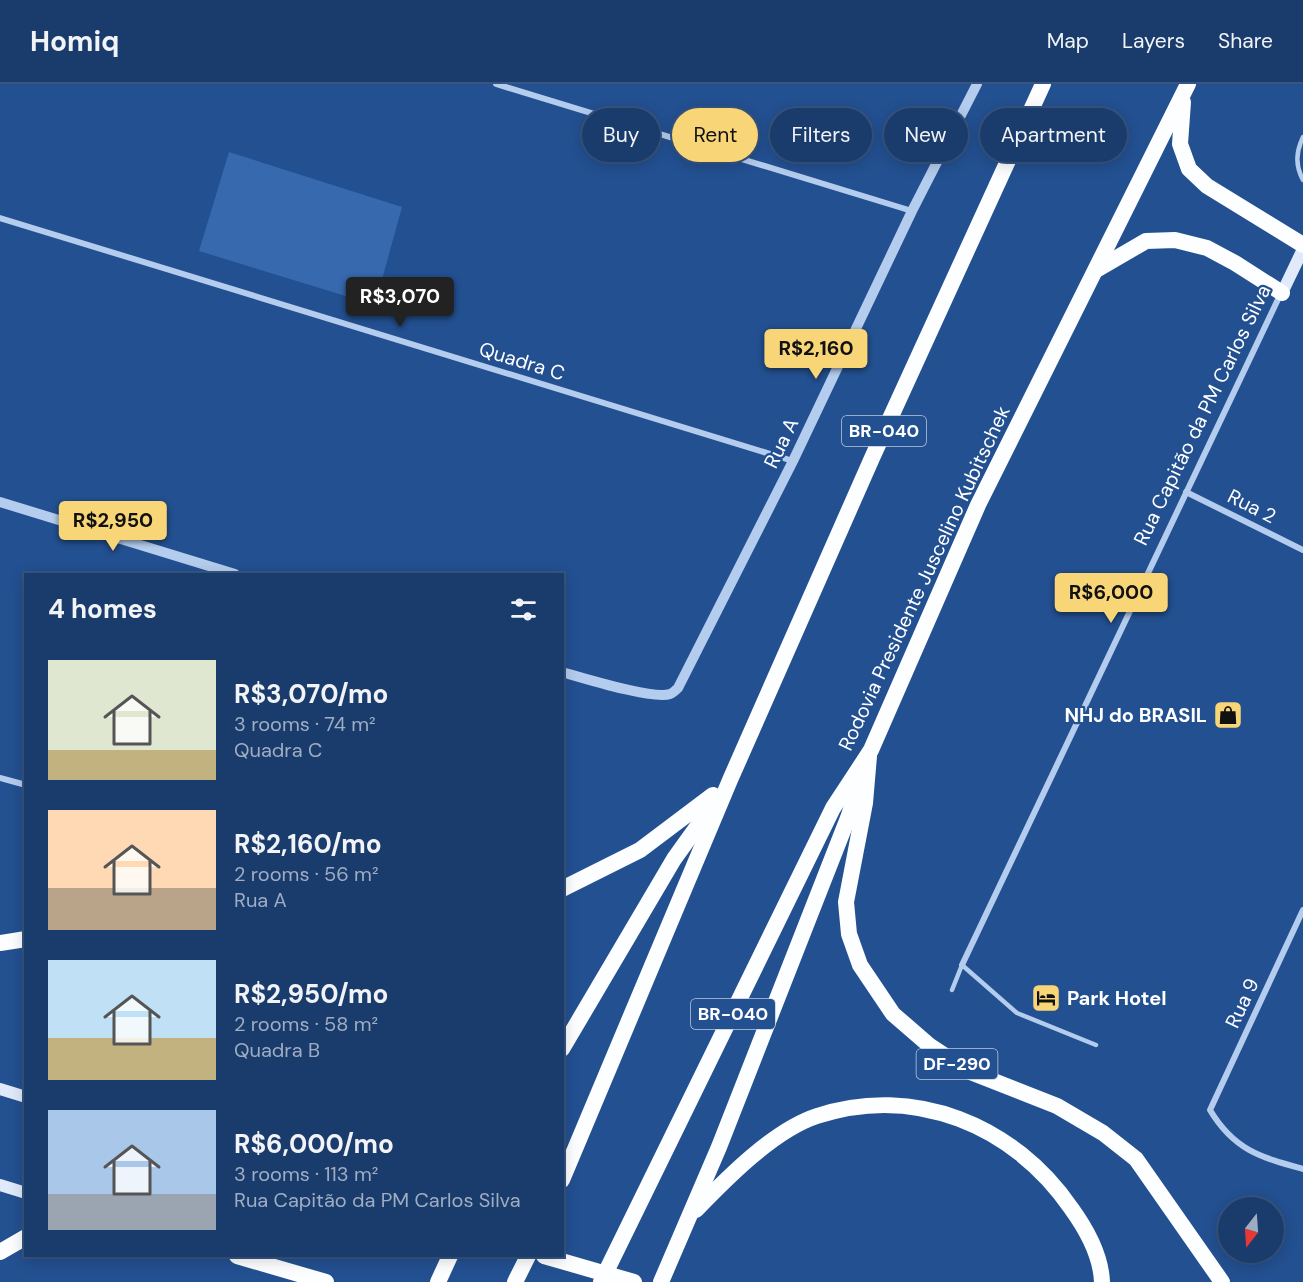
<!DOCTYPE html>
<meta charset="utf-8">
<style>
body{margin:0;font-family:"DM Sans",sans-serif;background:#234372;color:#f1f3f6;height:100vh;display:flex;flex-direction:column;font-size:22px;white-space:nowrap}
*{box-sizing:border-box;margin:0}
p{font-size:20px;color:#9fadc2}
.icon{flex:none;width:33px;height:33px;fill:none;stroke:currentColor;stroke-width:2;stroke-linecap:round;stroke-linejoin:round}
.map{position:relative;flex:1;overflow:hidden}
.side{position:absolute;left:24px;top:489px;width:540px;height:684px;display:flex;flex-direction:column;background:#1a3c6d;border-radius:0px;box-shadow:0 3px 15px #0003,0 0 0 2px #385680}
.side>*{flex:none}
.guide{position:absolute;left:582px;top:24px;width:570px;height:54px;display:flex;gap:12px}
.needle{width:39px;rotate:197deg}
.tools{position:absolute;left:1218px;top:1113px;display:grid;gap:12px}
.tools a{display:grid;place-items:center;width:66px;height:66px;border-radius:50%;background:#1a3c6d;box-shadow:0 3px 15px #0003,0 0 0 2px #385680;font-size:30px}
.price{position:absolute;translate:-50% -51px;padding:0 14px;border-radius:6px;background:#f8d677;color:#111;font-size:20px;line-height:39px;filter:drop-shadow(0 2px 3px #0008)}
.price::after{content:'';position:absolute;left:50%;top:36px;width:18px;height:14px;margin-left:-9px;background:inherit;clip-path:polygon(0 0,100% 0,50% 100%)}
.price.current{background:#222;color:#fff}
ul{padding:0;list-style:none}
li{display:flex;align-items:center;gap:18px;height:150px;padding:0 24px}
li span{display:grid;place-items:center;flex:none;width:168px;height:120px;border-radius:0px;color:#555}
li>.icon{margin-inline-start:auto}
span .icon{width:72px;height:72px;fill:#fffc;stroke-width:1}
li b{font-size:26px}
h2{display:flex;justify-content:space-between;align-items:center;height:72px;padding:0 24px;font-size:26px}
.pill{padding:0 21px;border-radius:27px;background:#1a3c6d;box-shadow:0 3px 15px #0003,0 0 0 2px #385680;font-size:21px;line-height:54px}
.pill.current{background:#f8d677;color:#111}
header{display:flex;align-items:center;gap:36px;box-sizing:border-box;height:84px;padding:0 30px;background:#1a3c6d;border-bottom:2px solid #385680}
header strong{font-size:28px}
nav{display:flex;gap:33px;margin-inline-start:auto;font-size:21px}
.map>svg:first-child{display:block}
.green{fill:#3669ae}
.lines{fill:none;stroke-linecap:round;stroke-linejoin:round}
.service{stroke:#b4cced;stroke-width:4.5}
.minor{stroke:#b4cced;stroke-width:6}
.tertiary{stroke:#b4cced;stroke-width:10}
.secondary{stroke:#e0eafa;stroke-width:12}
.trunk{stroke:#fcfeff;stroke-width:16}
.trunk-bridge{stroke:#fcfeff;stroke-width:16}
.labels{text-anchor:middle;dominant-baseline:central;stroke-width:4.5;stroke-linejoin:round;paint-order:stroke}
.shield{fill:#235091;stroke:#bdcade;stroke-width:1.5}
.shield-label{font-size:18px;font-weight:bold;fill:#fff}
.street-label{font-size:20px;fill:#fff;stroke:#235091}
.poi-label{font-size:20px;font-weight:bold;fill:#fff;stroke:#235091;text-anchor:end}
</style>
<header>
<strong>Homiq</strong>
<nav><a>Map</a><a>Layers</a><a>Share</a></nav>
</header>
<div class="map">
<svg width="1303" height="1198" viewBox="0 0 1303 1198">
<rect width="100%" height="100%" fill="#235091"/>
<polygon class="green" points="229,68 402,123 375,221 199,167"/>
<g class="lines">
<g class="service">
<path d="M1303,53c-7,15 -8,28 0,43"/>
<polyline points="952,906 962,881 1017,929 1096,961"/>
</g>
<g class="minor">
<polyline points="496,0 912,127"/>
<polyline points="0,134 793,377"/>
<polyline points="1186,408 1303,466"/>
<polyline points="0,694 26,701"/>
<path d="M1303,826l-93,200c24,40 50,47 93,59"/>
<polyline points="962,881 1281,209"/>
</g>
<g class="tertiary">
<polyline points="0,418 235,490"/>
<path d="M562,588c21,6 92,28 108,22 3,-1 6,-4 8,-6l115,-227 119,-250 65,-127"/>
</g>
<g class="secondary">
<polyline points="1282,209 1303,165"/>
<polyline points="0,1005 26,1013"/>
<polyline points="0,1101 26,1109"/>
</g>
<g class="trunk">
<polyline points="1183,18 1180,60 1189,85 1207,102 1303,161"/>
<polyline points="1096,186 1146,157 1175,156 1207,164 1235,179 1282,209"/>
<polyline points="869,672 865,719 846,818 849,850 860,881 893,930 930,962 968,987 1057,1022 1103,1049 1136,1075 1222,1198"/>
<polyline points="562,805 640,766 713,711"/>
<polyline points="0,859 26,855"/>
<polyline points="562,965 674,775 712,722"/>
<polyline points="562,1096 730,696 872,374 1043,0"/>
<path d="M696,1126c31,-32 78,-80 121,-94 97,-32 197,9 254,92 16,22 30,47 31,74"/>
<polyline points="0,1168 26,1153"/>
<polyline points="237,1172 326,1198"/>
<polyline points="438,1198 450,1172"/>
<polyline points="515,1198 528,1172"/>
<polyline points="601,1198 833,724 871,666 978,421 1188,0"/>
<polyline points="661,1198 719,1063 848,734 861,695"/>
</g>
<polyline class="trunk-bridge" points="544,1172 634,1198"/>
</g>
<defs>
<g id="shop-square" transform="scale(1.5)"><rect x="-9" y="-9" width="18" height="18" rx="4" fill="#f8d677" stroke="#235091"/><path d="M-5-2.5h2.3a2.7 3.5 0 0 1 5.4 0H5L5.5 6h-11ZM-1.5-2.5h3a1.5 2.3 0 0 0-3 0Z" fill="#111"/></g>
<g id="hotel-square" transform="scale(1.5)"><rect x="-9" y="-9" width="18" height="18" rx="4" fill="#f8d677" stroke="#235091"/><path d="M-6-4.5h1.5V1H6V5H4.5V3h-9V5H-6ZM-4 0a1.8 1.8 0 1 1 3.6 0ZM.5 0V-2.5h3Q6-2.5 6 0Z" fill="#111"/></g>
</defs>
<g fill-rule="evenodd">
<use href="#shop-square" x="1228" y="631"/>
<use href="#hotel-square" x="1046" y="914"/>
</g>
<g class="labels">
<g class="shield">
<rect x="842" y="332" width="84" height="30" rx="4.5"/>
<rect x="691" y="915" width="84" height="30" rx="4.5"/>
<rect x="916.5" y="965" width="81" height="30" rx="4.5"/>
</g>
<g class="shield-label">
<text x="884" y="347">BR-040</text>
<text x="733" y="930">BR-040</text>
<text x="957" y="980">DF-290</text>
</g>
<g class="street-label">
<text transform="translate(522 277) rotate(17)">Quadra C</text>
<text transform="translate(1202 331) rotate(-64)">Rua Capitão da PM Carlos Silva</text>
<text transform="translate(781 359) rotate(-64)">Rua A</text>
<text transform="translate(1252 422) rotate(27)">Rua 2</text>
<text transform="translate(924 494) rotate(-65)">Rodovia Presidente Juscelino Kubitschek</text>
<text transform="translate(1242 919) rotate(-65)">Rua 9</text>
</g>
<g class="poi-label">
<text x="1207" y="631">NHJ do BRASIL</text>
<text x="1067" y="914" text-anchor="start">Park Hotel</text>
</g>
</g>
</svg>
<div class="tools">
<a><svg class="needle" viewBox="-14 -14 28 28"><path d="M0-13l5 13h-10z" fill="#e53935"/><path d="M0 13l5-13h-10z" fill="#9fadc2"/></svg></a>
</div>
<b class="price current" style="left:400px;top:244px">R$3,070</b>
<b class="price" style="left:816px;top:296px">R$2,160</b>
<b class="price" style="left:113px;top:468px">R$2,950</b>
<b class="price" style="left:1111px;top:540px">R$6,000</b>
<div class="guide">
<a class="pill">Buy</a>
<a class="pill current">Rent</a>
<a class="pill">Filters</a>
<a class="pill">New</a>
<a class="pill">Apartment</a>
</div>
<section class="side">
<h2>4 homes<svg class="icon" aria-label="filters" viewBox="0 0 24 24"><path d="M4 7h16M4 17h16"/><circle cx="9" cy="7" r="2"/><circle cx="15" cy="17" r="2"/></svg></h2>
<ul>
<li><span style="background:linear-gradient(#dfe7d0 75%,#c2b280 0)"><svg class="icon" aria-label="home" viewBox="0 0 24 24"><path d="M3 11l9-7 9 7M6 9v11h12V9"/></svg></span><div><b>R$3,070/mo</b><p>3 rooms · 74 m²</p><p>Quadra C</p></div></li>
<li><span style="background:linear-gradient(#ffd9b3 65%,#b9a48a 0)"><svg class="icon" aria-label="home" viewBox="0 0 24 24"><path d="M3 11l9-7 9 7M6 9v11h12V9"/></svg></span><div><b>R$2,160/mo</b><p>2 rooms · 56 m²</p><p>Rua A</p></div></li>
<li><span style="background:linear-gradient(#bfe0f5 65%,#c2b280 0)"><svg class="icon" aria-label="home" viewBox="0 0 24 24"><path d="M3 11l9-7 9 7M6 9v11h12V9"/></svg></span><div><b>R$2,950/mo</b><p>2 rooms · 58 m²</p><p>Quadra B</p></div></li>
<li><span style="background:linear-gradient(#a9c7e8 70%,#9aa5b1 0)"><svg class="icon" aria-label="home" viewBox="0 0 24 24"><path d="M3 11l9-7 9 7M6 9v11h12V9"/></svg></span><div><b>R$6,000/mo</b><p>3 rooms · 113 m²</p><p>Rua Capitão da PM Carlos Silva</p></div></li>
</ul>
</section>
</div>
